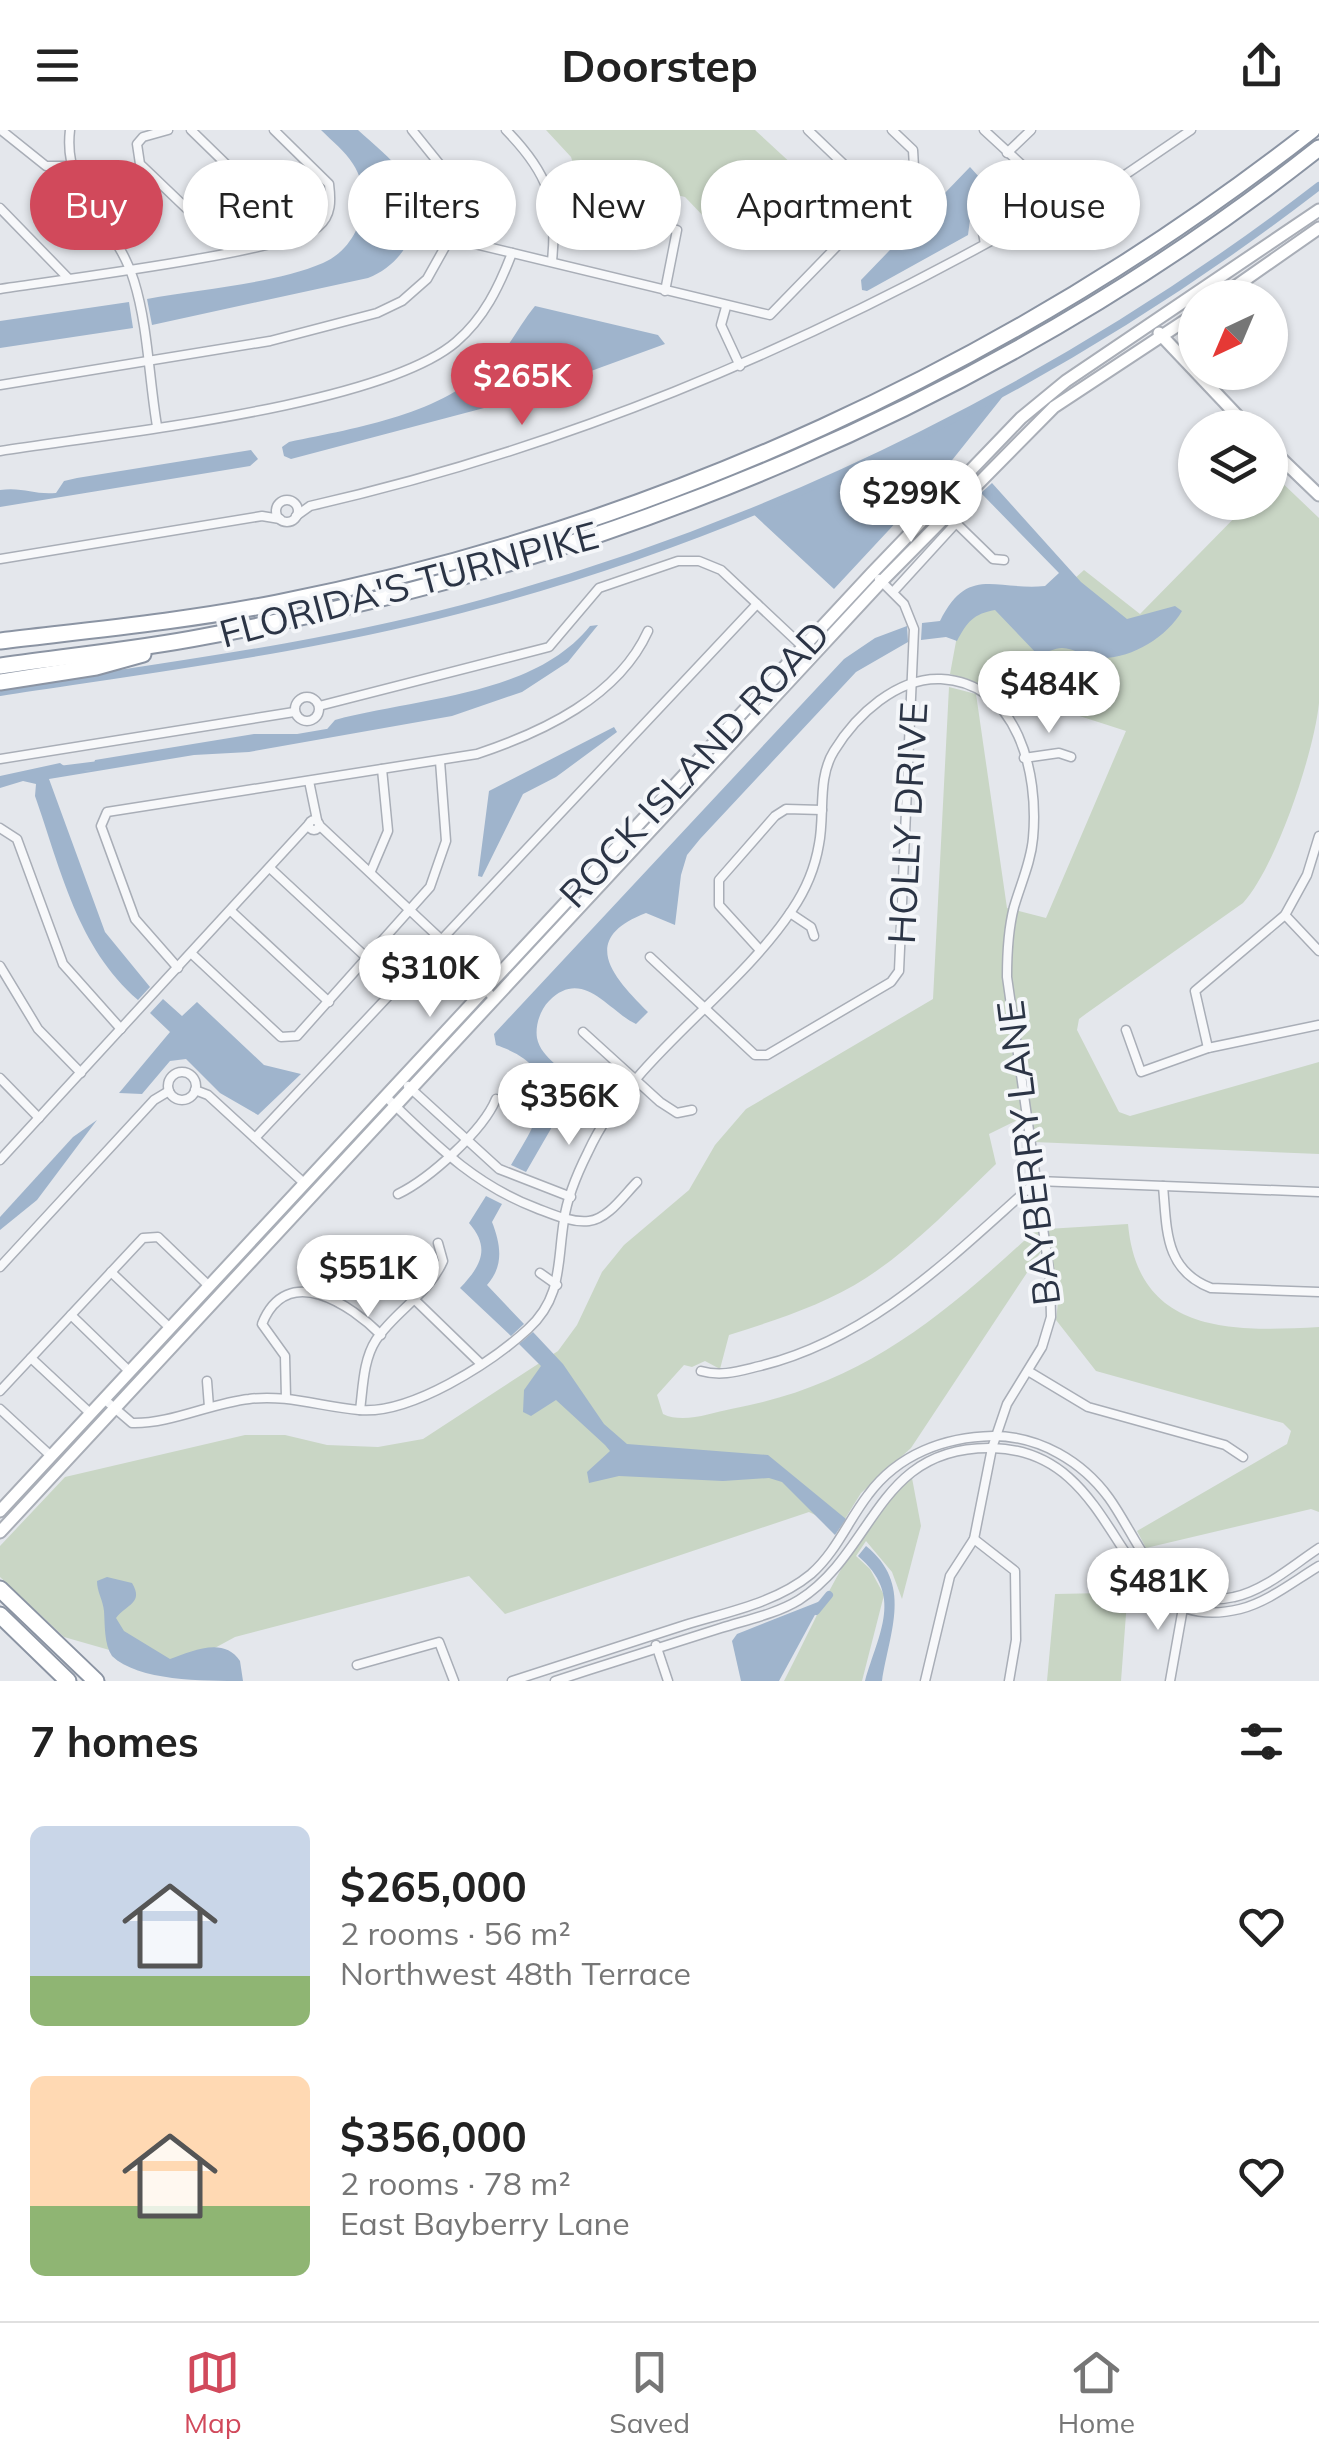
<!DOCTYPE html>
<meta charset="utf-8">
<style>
body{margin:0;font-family:Mulish,sans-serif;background:#f6f6f6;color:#222;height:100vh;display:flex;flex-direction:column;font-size:38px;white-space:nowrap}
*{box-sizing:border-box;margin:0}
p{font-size:32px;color:#767676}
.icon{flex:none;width:55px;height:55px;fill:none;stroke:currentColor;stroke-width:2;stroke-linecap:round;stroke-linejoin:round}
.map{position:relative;height:1551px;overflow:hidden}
.side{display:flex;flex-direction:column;background:#fff;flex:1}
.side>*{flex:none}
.guide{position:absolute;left:30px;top:30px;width:1260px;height:90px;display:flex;gap:20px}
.needle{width:65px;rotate:224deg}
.tools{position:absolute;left:1178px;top:150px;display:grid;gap:20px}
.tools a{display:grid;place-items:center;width:110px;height:110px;border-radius:50%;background:#fff;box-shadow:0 2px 8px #0004;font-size:50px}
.price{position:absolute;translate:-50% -85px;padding:0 22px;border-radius:35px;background:#fff;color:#222;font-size:32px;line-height:65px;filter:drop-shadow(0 2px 5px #0008)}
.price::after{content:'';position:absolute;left:50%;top:60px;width:30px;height:22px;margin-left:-15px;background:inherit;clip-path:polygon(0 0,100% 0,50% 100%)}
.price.current{background:#d1495b;color:#fff}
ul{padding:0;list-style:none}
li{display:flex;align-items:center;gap:30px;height:250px;padding:0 30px}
li span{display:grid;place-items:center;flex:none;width:280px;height:200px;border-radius:15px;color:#555}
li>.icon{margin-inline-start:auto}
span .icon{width:120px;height:120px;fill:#fffc;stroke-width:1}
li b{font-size:42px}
h2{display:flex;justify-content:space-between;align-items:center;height:120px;padding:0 30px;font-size:42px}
.tag{padding:0 35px;border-radius:45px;background:#fff;box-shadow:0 2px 8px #0004;font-size:35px;line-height:90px}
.tag.current{background:#d1495b;color:#fff}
header{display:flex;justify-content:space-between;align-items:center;height:130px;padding:0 30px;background:#fff;font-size:45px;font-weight:700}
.tabs{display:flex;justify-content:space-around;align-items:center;height:140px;border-top:2px solid #e0e0e0;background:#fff;font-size:28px;color:#767676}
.tabs a{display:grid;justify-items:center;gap:5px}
.tabs .current{color:#d1495b}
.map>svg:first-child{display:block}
.green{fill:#c9d6c5}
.water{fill:#9fb4cc}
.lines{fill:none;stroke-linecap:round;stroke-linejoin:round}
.canal{stroke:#9fb4cc;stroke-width:8}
.street-casing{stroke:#a9aeb7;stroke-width:11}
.secondary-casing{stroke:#a9aeb7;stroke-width:15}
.highway-casing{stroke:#8b94a3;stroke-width:19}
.street{stroke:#f7f8fa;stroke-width:8}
.secondary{stroke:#fff;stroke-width:11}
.highway{stroke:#fff;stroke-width:15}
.labels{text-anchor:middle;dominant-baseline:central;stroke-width:8;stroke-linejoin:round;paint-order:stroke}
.street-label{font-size:38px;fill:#2b3445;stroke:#f4f6f9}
</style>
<header><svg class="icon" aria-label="menu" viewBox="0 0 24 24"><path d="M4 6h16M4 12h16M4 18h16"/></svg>Doorstep<svg class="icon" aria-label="share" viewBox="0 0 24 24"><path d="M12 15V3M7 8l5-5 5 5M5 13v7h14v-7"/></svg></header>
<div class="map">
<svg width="1319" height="1551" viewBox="0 0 1319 1551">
<rect width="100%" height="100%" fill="#e4e7ec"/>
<g class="green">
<polygon points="546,0 755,0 834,73 790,120 743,77 708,91 685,67 575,40 571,27"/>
<path d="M1275,346l44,42c0,61 0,125 0,185 -5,50 -43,164 -76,200l-156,110 -8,6 -2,11 42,82 11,4 189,-54v92l-285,-12 -4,-28 -41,20 7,30c-42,40 -82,83 -130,114 -42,27 -90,42 -137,57l-9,34 -15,-8 -13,6 -8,-2 -27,30 6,19c20,10 48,-1 68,-5 132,-24 213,-94 308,-182l3,23 -131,198 -50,45 -21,34 -31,-15 -304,102 -36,-38 -234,61 -59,32 -112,-32 -64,-60v-31l65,-69 180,-42h40l42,10 51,2 45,-8 135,-88 19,-26 25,-53 22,-27 65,-55 26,-45 31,-36 187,-110 16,-312 27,7 31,214 39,10 80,-187 -176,-57 12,-65 100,-19 22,-20 56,44 109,-111 21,-1v-21z"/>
<path d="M1128,1094c10,110 103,108 191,103v185l-8,-3 -165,39 -9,-17 150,-87 4,-13 -8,-8 -187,-52 -40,-51 2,-18 -11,-73z"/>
<path d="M912,1348l9,48 -19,73 -10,-27 -26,-31 -10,15 14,13 14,26 -22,86h-78c36,-68 68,-152 128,-203z"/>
<polygon points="1117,1423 1129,1444 1121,1551 1047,1551 1055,1464 1106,1463"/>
</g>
<g class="water">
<path d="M321,0h37c15,14 34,28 45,45 28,39 6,87 -35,103l-216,47 -5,-26c53,-10 127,-15 176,-36 37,-16 52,-66 30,-99 -8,-13 -21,-23 -32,-34z"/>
<polygon points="970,37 990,59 971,82 968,105 867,161 862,160 861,150"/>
<polygon points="129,172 133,198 0,218 0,191"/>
<path d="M535,176l123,29 7,9 -162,59 -212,56 -7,-3 -2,-9 7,-5c71,-15 152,-27 205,-80 17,-17 26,-38 41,-56z"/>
<polygon points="1008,260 941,344 834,459 750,381 867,330"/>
<path d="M251,320l7,9 -8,7 -250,41v-17c24,-3 34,5 56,3l8,-12 13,-3z"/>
<path d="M992,353l89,99 46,37 48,-13 7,5c-15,26 -51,48 -81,47 -14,0 -27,-10 -39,-10 -7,0 -17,5 -24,7l-43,-45c-22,4 -28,12 -38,31l-11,-4 -25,3 1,-17 18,-2c28,-57 56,-30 105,-35l14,-13 -78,-80z"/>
<path d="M598,495l-30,37 -46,30 -70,24 -203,36 -55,3 -145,24 56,153 45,55 -12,13c-61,-53 -77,-130 -103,-204l1,-12 -13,-3 -23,7v-12l60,-13 11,8 21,-1 3,-10 159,-26h47l1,5 19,-3 14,-16c82,-22 199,-24 255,-94z"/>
<path d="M907,496l1,16 -52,30 -156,167 -13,16 -6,20 -6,50 -29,-12c-68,26 -33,64 2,99l-12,12c-28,-13 -53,-57 -87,-23 -9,9 -14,25 -12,37 4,21 29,30 38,49l-49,85 -15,-7c29,-48 59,-95 -15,-120l-2,-11 350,-375 31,-21z"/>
<polygon points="614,597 617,602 556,647 523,664 482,747 478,746 489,661"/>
<polygon points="163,869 182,886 197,872 264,935 301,944 258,985 220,963 186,929 170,931 142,964 119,963 170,902 150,883"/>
<polygon points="97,990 37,1070 0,1100 0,1087 73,1007"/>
<path d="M486,1066l16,8 -10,18c9,23 12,44 -5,63l37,39 -13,12 -51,-48c21,-22 31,-40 9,-65z"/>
<polygon points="533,1202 563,1234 604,1294 627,1314 768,1325 846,1389 835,1405 782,1352 769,1348 723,1351 619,1346 589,1353 587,1342 610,1321 605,1315 556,1270 531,1286 523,1282 524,1260 541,1236 519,1214"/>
<path d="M866,1416c47,38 24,84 16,135h-17c14,-49 39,-86 -7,-125z"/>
<path d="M107,1447l25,6c12,20 -5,21 -16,35l8,13 46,28c22,-8 54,-23 70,2l3,20c-40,0 -105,0 -131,-25 -8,-12 -7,-31 -8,-45 -1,-11 -7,-19 -7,-30z"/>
<polygon points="823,1470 779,1551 741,1551 732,1511 737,1504"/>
</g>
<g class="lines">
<g class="canal">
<path d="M0,562c162,-25 325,-45 484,-89 300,-82 589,-227 835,-417"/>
<polyline points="292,609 327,603"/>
<polyline points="59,640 99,635"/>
<polyline points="816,1481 829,1465"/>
</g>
<g class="street-casing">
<g id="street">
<polyline points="1,0 46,36 69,36"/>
<path d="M70,0c-8,65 46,91 64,151 14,45 15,98 23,145"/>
<polyline points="168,0 143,7 137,14 140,34 231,121"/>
<polyline points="191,0 300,106"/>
<path d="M506,0c42,43 52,71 46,131"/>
<polyline points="808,0 882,71"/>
<polyline points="984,0 1072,81 1191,0"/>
<polyline points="1007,23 1031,0"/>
<polyline points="552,66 677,100 665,161"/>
<polyline points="0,78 68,148"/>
<polyline points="450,108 770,185 914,37 913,20 892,0"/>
<path d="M0,159c51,-8 291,-38 318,-62 14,-12 13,-27 11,-43l-55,-54"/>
<polyline points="726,177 721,195 740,236"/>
<polyline points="0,255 270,211 377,183 402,171 427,149 450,108 441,36 412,0"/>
<path d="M0,321c106,-17 380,-44 456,-109 28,-24 43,-55 56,-89"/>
<circle cx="287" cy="381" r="11"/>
<path d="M296,386l14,-10c251,-57 483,-154 708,-280l-13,-16 -15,-2 -10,9 5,27"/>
<polyline points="0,429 262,386 280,389"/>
<polyline points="893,462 956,393 993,429 1004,430"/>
<circle cx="307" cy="579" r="12"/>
<polyline points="319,576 549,517 599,458 678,431 699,431 721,440 803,517"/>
<polyline points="1024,628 1059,623 1071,627"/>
<polyline points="0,629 294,582"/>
<polyline points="309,651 317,690"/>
<circle cx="314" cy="695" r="5"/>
<polyline points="319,695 447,815 495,870"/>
<polyline points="0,698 17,709 63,834 121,899"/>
<polyline points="271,739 368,829"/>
<polyline points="371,741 388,701 382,639"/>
<polyline points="231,781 329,872"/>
<polyline points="790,783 811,797 814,806"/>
<polyline points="1285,785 1319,821"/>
<polyline points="759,819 719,775 719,750 775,686 786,679 822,680"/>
<polyline points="192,824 281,907 297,906 430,757 446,711 440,631"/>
<polyline points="650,827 755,925 767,925 891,852 899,841 914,499 904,474 879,449"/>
<polyline points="0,836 38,899 81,943"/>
<path d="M178,838l-43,-49 -34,-93 6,-14 370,-58c66,-22 141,-57 171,-123"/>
<polyline points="1126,900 1141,942 1208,918 1319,895"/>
<polyline points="583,902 660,972 677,983 692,980"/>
<polyline points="1208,918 1195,861 1285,785 1307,745 1319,706"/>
<circle cx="182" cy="956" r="14"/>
<polyline points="0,948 39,988"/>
<polyline points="408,956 499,1039 571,1067"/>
<polyline points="195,960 208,965 305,1054"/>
<path d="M386,967c48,46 87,87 150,111 16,6 35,15 53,13 19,-2 35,-26 48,-39"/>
<polyline points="255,1008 757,474"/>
<polyline points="0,1030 309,694"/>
<path d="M1163,1056c4,43 1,84 48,102l108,4"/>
<path d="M398,1064c31,-15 85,-63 98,-95"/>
<polyline points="0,1137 154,970 169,961"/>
<polyline points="111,1142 170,1198"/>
<polyline points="540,1143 557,1155"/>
<polyline points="415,1170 480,1233"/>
<polyline points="71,1185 129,1241"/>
<polyline points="31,1228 90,1283"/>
<path d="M701,1241c21,6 38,0 59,-5 113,-28 193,-111 277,-185l282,11"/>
<polyline points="1028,1241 1088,1277 1225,1315 1243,1327"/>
<polyline points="207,1251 209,1277"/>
<polyline points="0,1261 143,1108 158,1107 209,1156"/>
<path d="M286,1268l-1,-42 -23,-32c25,-63 89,-19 119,11"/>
<path d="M104,1269l28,24c39,1 79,-20 117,-24 38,-5 73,8 110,11 51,5 132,-47 169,-81 35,-32 29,-67 36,-109 3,-22 14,-48 24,-68 44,-96 146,-155 204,-242 13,-19 23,-42 27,-66 6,-30 -2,-66 15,-93 22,-36 63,-74 107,-72 77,4 98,94 92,159 -2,24 -12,45 -19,69 -6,23 -7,46 -7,70l43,300 1,40 -9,30 -35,57 -15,44 -18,91 -24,37 -25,105"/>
<polyline points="0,1279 51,1326"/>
<path d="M360,1280c3,-22 3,-50 16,-70 19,-29 52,-45 67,-79l-5,-18"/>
<polyline points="974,1409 1015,1441 1016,1510 1009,1551"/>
<polyline points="656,1515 668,1551"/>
<polyline points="357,1535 439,1512 454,1551"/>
<path d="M512,1551c58,-19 116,-37 173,-56 42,-13 91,-22 126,-51 25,-22 37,-53 57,-79 30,-41 77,-58 125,-59 46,0 89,25 116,62 33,46 50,116 125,99 30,-6 59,-32 85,-49"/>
<path d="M555,1551c55,-18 110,-35 166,-53 25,-8 55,-14 78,-28 77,-49 77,-154 193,-152 138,3 116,193 248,161 28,-7 54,-28 79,-43"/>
<polyline points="1170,1551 1183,1478"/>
</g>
</g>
<g class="secondary-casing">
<g id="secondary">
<polyline points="1219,168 1319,98"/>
<polyline points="1159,203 1249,298"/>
<polyline points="1270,318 1319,365"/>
<polyline points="0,1381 872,443 1021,288 1066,251 1319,80"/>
<polyline points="0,1402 881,452 1054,277 1195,184"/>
</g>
</g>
<g class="highway-casing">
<g id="highway">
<path d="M0,511c92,-11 186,-20 277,-38 375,-74 734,-237 1035,-473"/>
<path d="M0,536c67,-10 135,-16 202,-29 403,-74 794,-234 1117,-489"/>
<polyline points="0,552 96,537 143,524"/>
<polyline points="0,1459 96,1551"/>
<polyline points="0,1485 68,1551"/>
</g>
</g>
<use href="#street" class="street"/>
<use href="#secondary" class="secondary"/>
<use href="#highway" class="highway"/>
</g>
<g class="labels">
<g class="street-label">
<text transform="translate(409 454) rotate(-15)">FLORIDA'S TURNPIKE</text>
<text transform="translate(694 634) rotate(-47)">ROCK ISLAND ROAD</text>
<text transform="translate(907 693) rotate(-87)">HOLLY DRIVE</text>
<text transform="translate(1028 1023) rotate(-97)">BAYBERRY LANE</text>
</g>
</g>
</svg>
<div class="tools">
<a><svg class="needle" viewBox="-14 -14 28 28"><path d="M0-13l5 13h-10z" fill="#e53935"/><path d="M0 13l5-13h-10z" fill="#767676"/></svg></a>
<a><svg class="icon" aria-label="layers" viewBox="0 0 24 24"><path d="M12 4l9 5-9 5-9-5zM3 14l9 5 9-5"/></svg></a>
</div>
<b class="price current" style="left:522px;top:298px">$265K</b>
<b class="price" style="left:911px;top:415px">$299K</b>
<b class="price" style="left:1049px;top:606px">$484K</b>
<b class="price" style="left:430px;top:890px">$310K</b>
<b class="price" style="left:569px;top:1018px">$356K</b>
<b class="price" style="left:368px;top:1190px">$551K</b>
<b class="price" style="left:1158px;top:1503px">$481K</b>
<div class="guide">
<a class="tag current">Buy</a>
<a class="tag">Rent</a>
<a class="tag">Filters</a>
<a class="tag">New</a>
<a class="tag">Apartment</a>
<a class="tag">House</a>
</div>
</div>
<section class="side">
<h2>7 homes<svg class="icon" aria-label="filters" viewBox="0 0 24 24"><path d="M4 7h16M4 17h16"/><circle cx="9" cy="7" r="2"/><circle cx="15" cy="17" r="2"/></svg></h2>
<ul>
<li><span style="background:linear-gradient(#c9d6e8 75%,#8fb573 0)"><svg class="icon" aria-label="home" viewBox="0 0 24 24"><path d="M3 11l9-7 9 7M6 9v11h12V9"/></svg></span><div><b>$265,000</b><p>2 rooms · 56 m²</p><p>Northwest 48th Terrace</p></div><svg class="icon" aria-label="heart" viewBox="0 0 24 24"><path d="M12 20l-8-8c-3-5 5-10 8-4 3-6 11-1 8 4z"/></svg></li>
<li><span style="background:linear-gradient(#ffd9b3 65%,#8fb573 0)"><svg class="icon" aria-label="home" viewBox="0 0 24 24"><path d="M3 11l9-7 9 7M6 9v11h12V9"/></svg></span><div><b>$356,000</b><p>2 rooms · 78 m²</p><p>East Bayberry Lane</p></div><svg class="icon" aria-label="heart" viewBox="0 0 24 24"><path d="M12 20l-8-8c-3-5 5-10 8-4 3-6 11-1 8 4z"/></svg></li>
</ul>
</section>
<nav class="tabs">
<a class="current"><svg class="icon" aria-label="map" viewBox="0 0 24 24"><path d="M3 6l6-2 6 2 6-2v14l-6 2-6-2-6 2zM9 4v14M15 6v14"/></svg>Map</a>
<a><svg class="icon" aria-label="saved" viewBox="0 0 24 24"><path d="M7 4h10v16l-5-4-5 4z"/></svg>Saved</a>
<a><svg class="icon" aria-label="home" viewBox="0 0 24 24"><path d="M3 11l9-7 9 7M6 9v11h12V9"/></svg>Home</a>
</nav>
